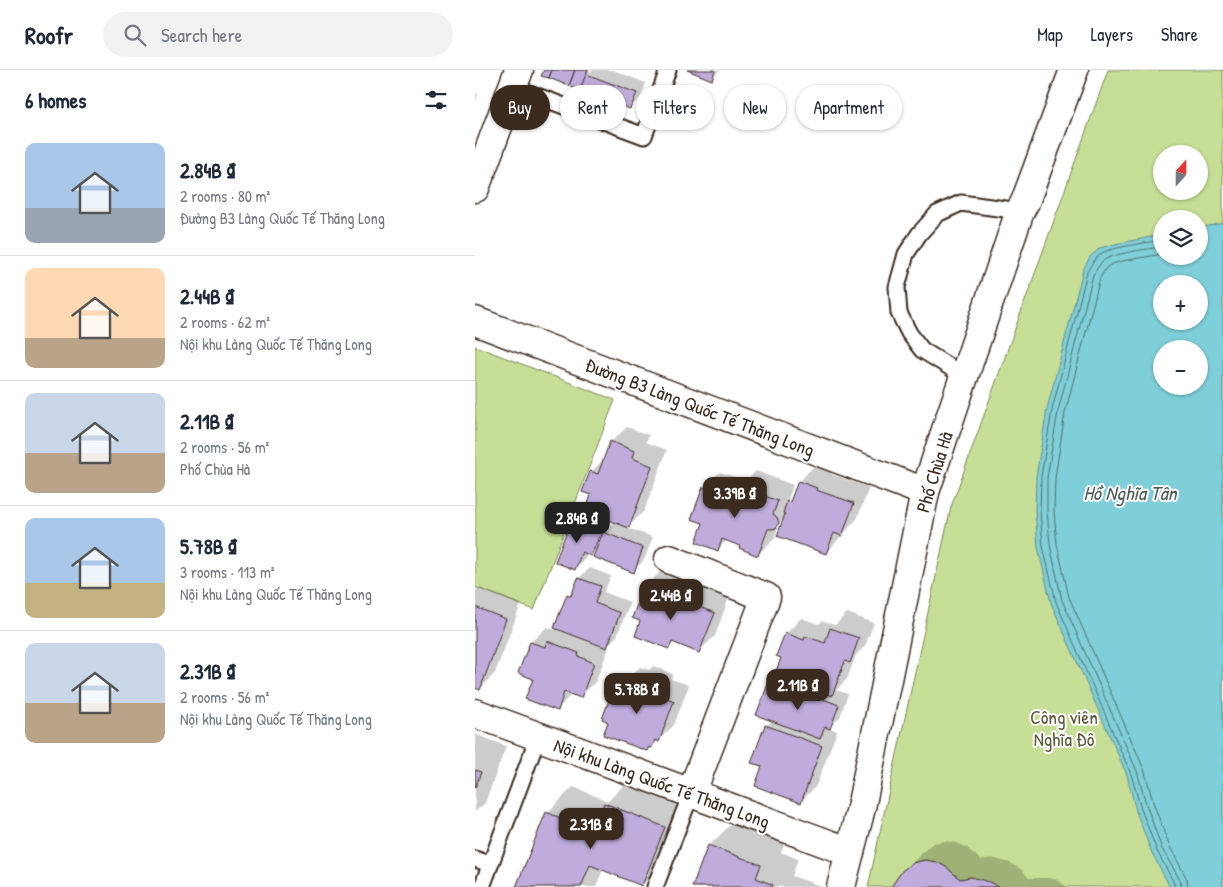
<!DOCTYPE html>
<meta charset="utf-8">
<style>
body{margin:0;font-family:"Patrick Hand",sans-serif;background:#f2f2f3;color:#1f2937;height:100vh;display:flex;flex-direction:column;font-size:19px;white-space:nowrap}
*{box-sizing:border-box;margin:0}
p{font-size:16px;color:#747a83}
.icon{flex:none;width:28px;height:28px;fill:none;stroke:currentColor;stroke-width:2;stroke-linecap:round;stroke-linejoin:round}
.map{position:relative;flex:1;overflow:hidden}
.side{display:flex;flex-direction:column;background:#fff;width:475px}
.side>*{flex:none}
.top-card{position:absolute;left:15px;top:15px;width:475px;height:45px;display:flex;gap:10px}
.needle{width:32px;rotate:21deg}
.fabs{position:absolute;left:678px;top:75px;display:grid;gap:10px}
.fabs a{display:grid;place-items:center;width:55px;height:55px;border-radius:50%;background:#fff;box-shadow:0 1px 4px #0004;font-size:25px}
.price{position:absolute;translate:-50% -42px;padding:0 11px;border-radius:10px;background:#3b2a1e;color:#fff;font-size:16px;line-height:32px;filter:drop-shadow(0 1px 2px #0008)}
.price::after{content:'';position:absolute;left:50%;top:30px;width:15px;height:11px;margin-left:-8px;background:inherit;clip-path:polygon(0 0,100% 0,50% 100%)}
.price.selected{background:#222;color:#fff}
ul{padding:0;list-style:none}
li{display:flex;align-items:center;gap:15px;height:125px;padding:0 25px}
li+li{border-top:1px solid #e0e1e3}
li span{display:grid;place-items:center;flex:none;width:140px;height:100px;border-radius:10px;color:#555}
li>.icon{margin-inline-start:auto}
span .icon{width:60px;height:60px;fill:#fffc;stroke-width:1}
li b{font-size:21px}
h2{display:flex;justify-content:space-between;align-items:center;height:60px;padding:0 25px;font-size:21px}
.chip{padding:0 18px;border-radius:22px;background:#fff;box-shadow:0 1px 4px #0004;font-size:18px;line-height:45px}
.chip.selected{background:#3b2a1e;color:#fff}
header{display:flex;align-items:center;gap:30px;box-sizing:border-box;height:70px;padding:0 25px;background:#fff;border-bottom:1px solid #e0e1e3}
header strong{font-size:24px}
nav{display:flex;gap:28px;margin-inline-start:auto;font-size:18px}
.search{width:350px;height:45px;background:#f2f2f3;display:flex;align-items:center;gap:12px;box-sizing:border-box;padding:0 18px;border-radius:28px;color:#747a83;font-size:19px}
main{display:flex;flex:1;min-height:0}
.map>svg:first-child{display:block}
.green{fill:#c6de95;stroke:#80845a;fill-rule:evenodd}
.water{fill:#7ecfd9;stroke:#638d8e;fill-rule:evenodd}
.shadow{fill:#0003;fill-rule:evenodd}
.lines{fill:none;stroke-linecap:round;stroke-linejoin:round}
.shore{stroke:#566c69;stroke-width:1}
.building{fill:#bfacdc;stroke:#3b2a1e}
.service-casing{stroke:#3b2a1e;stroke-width:19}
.minor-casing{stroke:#3b2a1e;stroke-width:31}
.service{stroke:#fff;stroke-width:15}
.minor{stroke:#fff;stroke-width:28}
.labels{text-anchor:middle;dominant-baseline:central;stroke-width:4;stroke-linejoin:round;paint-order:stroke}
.street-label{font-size:19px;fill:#3b2a1e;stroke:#fff}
.park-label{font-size:19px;fill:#5e573c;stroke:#fff}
.water-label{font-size:20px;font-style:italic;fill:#4f5c56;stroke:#fff}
</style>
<header>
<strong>Roofr</strong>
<div class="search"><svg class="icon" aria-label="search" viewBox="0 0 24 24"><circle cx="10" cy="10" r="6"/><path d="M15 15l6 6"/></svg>Search here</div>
<nav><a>Map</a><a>Layers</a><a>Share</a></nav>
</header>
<main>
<section class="side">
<h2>6 homes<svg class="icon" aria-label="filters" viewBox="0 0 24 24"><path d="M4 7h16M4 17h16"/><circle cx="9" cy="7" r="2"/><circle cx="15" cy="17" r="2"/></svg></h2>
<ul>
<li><span style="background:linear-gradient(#a9c7e8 65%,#9aa5b1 0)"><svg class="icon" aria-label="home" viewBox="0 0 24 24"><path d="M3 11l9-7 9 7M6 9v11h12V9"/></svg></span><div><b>2.84B ₫</b><p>2 rooms · 80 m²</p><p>Đường B3 Làng Quốc Tế Thăng Long</p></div></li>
<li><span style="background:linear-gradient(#ffd9b3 70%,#b9a48a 0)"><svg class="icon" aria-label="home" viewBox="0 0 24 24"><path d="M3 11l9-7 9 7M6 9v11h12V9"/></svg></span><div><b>2.44B ₫</b><p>2 rooms · 62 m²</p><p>Nội khu Làng Quốc Tế Thăng Long</p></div></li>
<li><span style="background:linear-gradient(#c9d6e8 60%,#b9a48a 0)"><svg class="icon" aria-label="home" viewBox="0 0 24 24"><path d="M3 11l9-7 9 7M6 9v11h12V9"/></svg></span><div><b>2.11B ₫</b><p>2 rooms · 56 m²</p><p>Phố Chùa Hà</p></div></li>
<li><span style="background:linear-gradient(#a9c7e8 65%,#c2b280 0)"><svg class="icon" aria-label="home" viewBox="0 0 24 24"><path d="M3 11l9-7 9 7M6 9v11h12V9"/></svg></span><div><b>5.78B ₫</b><p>3 rooms · 113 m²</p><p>Nội khu Làng Quốc Tế Thăng Long</p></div></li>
<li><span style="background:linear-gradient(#c9d6e8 60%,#b9a48a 0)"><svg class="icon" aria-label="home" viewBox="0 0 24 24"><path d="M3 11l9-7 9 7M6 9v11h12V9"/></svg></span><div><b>2.31B ₫</b><p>2 rooms · 56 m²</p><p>Nội khu Làng Quốc Tế Thăng Long</p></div></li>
</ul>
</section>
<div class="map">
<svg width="748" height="817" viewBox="0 0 748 817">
<rect width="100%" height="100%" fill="#fff"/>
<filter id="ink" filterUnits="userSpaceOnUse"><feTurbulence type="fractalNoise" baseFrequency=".02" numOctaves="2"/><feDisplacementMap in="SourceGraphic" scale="10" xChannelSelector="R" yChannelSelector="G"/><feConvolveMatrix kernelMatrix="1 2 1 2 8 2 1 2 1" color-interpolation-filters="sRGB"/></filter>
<g filter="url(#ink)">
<g class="green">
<path d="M633,0h115v817h-355l83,-380zM686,84h38v37h-38zM686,149h38v37h-38zM686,214h38v37h-38zM686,279h38v37h-38z"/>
<polygon points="0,276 140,330 59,540 0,517"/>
</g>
<path class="water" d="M748,153v664h-53l-18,-34 -16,-42 -9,-36 -76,-172 -13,-56 -3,-36 1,-34 11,-68 36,-139 7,-13 10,-9 15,-4 46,-9v21h38v-28zM686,214h38v37h-38zM686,279h38v37h-38z"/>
<g class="shadow">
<polygon points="70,0 115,0 114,3 117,0 138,0 171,13 166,27 155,38"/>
<polygon points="213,0 245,0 236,8"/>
<polygon points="0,23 3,24 0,33"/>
<path d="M152,357l22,8 -3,7 21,8 -23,61 -17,17 26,9 -9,23 -11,11 -35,-24 -7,7 -4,-1 -2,5 -10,10 -3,-47 10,-11 11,4 -5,-8 5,-12 -2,-22 15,-15 5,-15zM136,450l5,1 -9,9z"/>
<polygon points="339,396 357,402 356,404 394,418 382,449 351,483 311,446 305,452 299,469 283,484 267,476 252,470 243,479 230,452 218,448 229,417 245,402 271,411 281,401 318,415 312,433 318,426 324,412"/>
<polygon points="115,498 136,506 129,522 155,532 142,566 132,576 134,577 121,611 106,626 98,623 82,639 59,608 45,603 56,572 72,557 80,560 93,525 101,517 104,508"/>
<polygon points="186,501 254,527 240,566 224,581 199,572 194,578 167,551 170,517"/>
<polygon points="4,518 46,534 20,603 5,619 0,617 0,521"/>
<polygon points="372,543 399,553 390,576 381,585 372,609 361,620 373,624 365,647 354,658 362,661 341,716 325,732 288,696 291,656 298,650 294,614 304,604 308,587 311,564 326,548 344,554 347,551 360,555"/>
<polygon points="178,596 198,604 196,609 214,615 199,655 183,671 172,680 135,651 140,620 155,604 157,605 165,597 174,600"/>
<polygon points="0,664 31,676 10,733 0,742"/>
<polygon points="156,708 215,731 193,789 167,815 128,799 121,817 43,817 72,743 98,717 133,731"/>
<polygon points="260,750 312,769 306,782 323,789 317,806 348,817 218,817 234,776"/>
<polygon points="471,771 482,773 491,777 506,790 517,788 535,793 547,800 554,808 573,808 582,810 592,817 417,817 428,802 449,781 458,773"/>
</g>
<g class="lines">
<g class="shore">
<path d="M686,170c-14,3 -48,7 -59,13 -7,5 -11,12 -15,19l-35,138 -11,67 -1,34 3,35 13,56 75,172 10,35 16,42 17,32v4"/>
<path d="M686,177c-13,2 -45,6 -55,12 -6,3 -9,10 -13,16l-35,136 -11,67v33l3,34 12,55 75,171 10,36 15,42 18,31 1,7"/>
<path d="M686,184c-12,3 -41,6 -51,11 -5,3 -7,8 -10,13l-35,135 -10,65 -1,33 3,33 12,53 75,172 10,36 15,40 18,34 1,8"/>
</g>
</g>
<g class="building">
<polygon points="69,0 77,0 74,8 66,6"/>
<polygon points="77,0 100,0 94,16 74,8"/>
<polygon points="100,0 113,0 105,20 94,16"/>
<polygon points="212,0 240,0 237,10"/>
<polygon points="111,4 162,23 155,39 105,20"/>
<polygon points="135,371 159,381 157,388 177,396 154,458 116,443 112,437 116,425 107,422 115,401 123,404"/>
<polygon points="323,411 342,418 341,420 379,433 367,466 359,463 351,484 302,466 310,444 308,443 312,431 315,432"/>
<polygon points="264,416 303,431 298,444 302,447 304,453 301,458 297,459 293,459 283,486 264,478 265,476 247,469 243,481 221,472 228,453 216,449 228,417 260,428"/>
<polygon points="96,450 126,462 116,486 107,482 100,500 80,492"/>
<polygon points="128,462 168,478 159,503 118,487"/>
<polygon points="103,508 126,516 120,533 145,543 132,578 79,558 92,524 96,526"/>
<polygon points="169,516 240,543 224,583 197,572 194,579 160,566 165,551 157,548"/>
<polygon points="0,537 31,549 5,620 0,618"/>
<polygon points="355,558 384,568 375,593 370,591 357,626 300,604 306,588 301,586 310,563 329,570 330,566 350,573"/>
<polygon points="72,571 104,583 103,586 119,593 106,628 89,622 83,641 50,629 58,609 43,603 55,572 70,577"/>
<polygon points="161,611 183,620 182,624 199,631 184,672 180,670 177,678 174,677 172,681 128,665 133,652 127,649 138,619 145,622 148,612 160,616"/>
<polygon points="293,614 314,622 316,617 364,635 355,659 350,657 345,669 281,645"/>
<polygon points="290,655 347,676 326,733 280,716 287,696 276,693"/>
<polygon points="0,700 6,702 0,718"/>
<polygon points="129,733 190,757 167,816 115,795 106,817 41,817 71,742 118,761"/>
<polygon points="233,775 286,795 281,808 298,815 297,817 217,817"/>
<polygon points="450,790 462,792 471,797 485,809 496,807 515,812 523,817 416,817 427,801 437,793"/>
</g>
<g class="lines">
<g class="service-casing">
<g id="service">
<polyline points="38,17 169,66 193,0"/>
<polyline points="489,306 447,280 434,263 424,243 422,217 431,184 444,164 462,144 486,133 545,141"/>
<polyline points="0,789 15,794"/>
<polyline points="7,817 63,667"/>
<polyline points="180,817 216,724"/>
</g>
</g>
<g class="minor-casing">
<g id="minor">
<polyline points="0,118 44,0"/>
<polyline points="0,251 450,422"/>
<polyline points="194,489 291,527 216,724"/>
<polyline points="0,643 375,782"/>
<polyline points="366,817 386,738 450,422 545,141 550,132 599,0"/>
</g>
</g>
<use href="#service" class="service"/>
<use href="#minor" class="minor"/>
</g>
</g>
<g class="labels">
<g class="street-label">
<text transform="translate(225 337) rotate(21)">Đường B3 Làng Quốc Tế Thăng Long</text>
<text transform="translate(459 402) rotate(-73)">Phố Chùa Hà</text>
<text transform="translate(187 713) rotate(20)">Nội khu Làng Quốc Tế Thăng Long</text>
</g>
<g class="park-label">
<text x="589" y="647">Công viên<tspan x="589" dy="22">Nghĩa Đô</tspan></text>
</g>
<g class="water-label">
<text x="655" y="422">Hồ Nghĩa Tân</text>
</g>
</g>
</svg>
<div class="fabs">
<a><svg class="needle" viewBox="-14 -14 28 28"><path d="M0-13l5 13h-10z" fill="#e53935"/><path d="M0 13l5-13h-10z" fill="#747a83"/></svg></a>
<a><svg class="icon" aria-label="layers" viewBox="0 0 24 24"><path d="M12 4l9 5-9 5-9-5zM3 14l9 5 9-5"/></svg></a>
<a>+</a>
<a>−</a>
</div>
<b class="price" style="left:260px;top:449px">3.39B ₫</b>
<b class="price selected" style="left:102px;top:474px">2.84B ₫</b>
<b class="price" style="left:196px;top:551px">2.44B ₫</b>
<b class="price" style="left:323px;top:641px">2.11B ₫</b>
<b class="price" style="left:162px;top:645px">5.78B ₫</b>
<b class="price" style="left:116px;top:780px">2.31B ₫</b>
<div class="top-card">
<a class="chip selected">Buy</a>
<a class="chip">Rent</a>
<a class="chip">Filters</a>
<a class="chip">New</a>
<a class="chip">Apartment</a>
</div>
</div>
</main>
